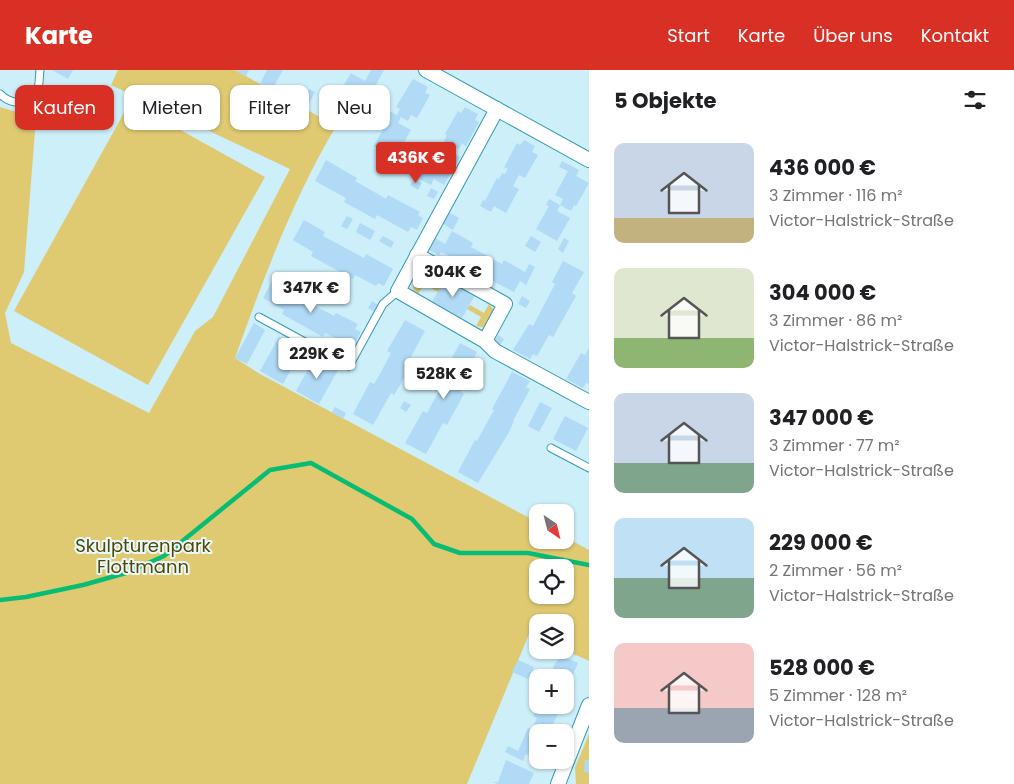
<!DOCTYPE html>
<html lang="de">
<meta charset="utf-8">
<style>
body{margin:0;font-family:Poppins,sans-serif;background:#f2f2f2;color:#202124;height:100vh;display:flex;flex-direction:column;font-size:19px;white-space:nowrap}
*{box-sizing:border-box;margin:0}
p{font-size:16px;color:#757577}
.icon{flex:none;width:28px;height:28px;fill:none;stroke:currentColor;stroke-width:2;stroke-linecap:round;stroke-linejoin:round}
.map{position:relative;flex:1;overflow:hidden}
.sheet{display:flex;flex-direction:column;background:#fff;width:425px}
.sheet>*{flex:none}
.hud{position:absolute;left:15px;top:15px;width:475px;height:45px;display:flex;gap:10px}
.needle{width:32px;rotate:145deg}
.buttons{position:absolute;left:529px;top:434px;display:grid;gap:10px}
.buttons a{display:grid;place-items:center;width:45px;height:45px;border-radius:10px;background:#fff;box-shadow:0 1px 4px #0004;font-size:25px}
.price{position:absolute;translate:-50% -42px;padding:0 11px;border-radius:5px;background:#fff;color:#222;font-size:16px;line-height:32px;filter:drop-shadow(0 1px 2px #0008)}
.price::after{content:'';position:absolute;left:50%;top:30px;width:15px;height:11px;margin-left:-8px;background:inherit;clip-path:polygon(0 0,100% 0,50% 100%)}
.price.active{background:#d93025;color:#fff}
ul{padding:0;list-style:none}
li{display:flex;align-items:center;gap:15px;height:125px;padding:0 25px}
li span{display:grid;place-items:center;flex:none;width:140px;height:100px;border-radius:10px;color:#555}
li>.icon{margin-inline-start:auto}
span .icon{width:60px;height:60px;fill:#fffc;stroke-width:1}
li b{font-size:21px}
h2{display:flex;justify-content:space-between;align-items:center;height:60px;padding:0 25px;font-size:21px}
.pill{padding:0 18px;border-radius:10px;background:#fff;box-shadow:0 1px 4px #0004;font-size:18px;line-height:45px}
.pill.active{background:#d93025;color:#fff}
header{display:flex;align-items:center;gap:30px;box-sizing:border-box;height:70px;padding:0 25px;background:#d93025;color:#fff}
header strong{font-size:24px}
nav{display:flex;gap:28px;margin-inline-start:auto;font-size:18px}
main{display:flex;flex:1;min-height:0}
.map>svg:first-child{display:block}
.green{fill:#dfca72;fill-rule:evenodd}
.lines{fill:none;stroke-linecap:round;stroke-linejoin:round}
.stream{stroke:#08bd73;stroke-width:4.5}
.building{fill:#b0daf5}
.lane-casing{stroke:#349ab2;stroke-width:9}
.street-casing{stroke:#349ab2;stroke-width:16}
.lane{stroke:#fff;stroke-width:7}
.street{stroke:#fff;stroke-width:14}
.labels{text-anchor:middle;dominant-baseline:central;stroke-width:4;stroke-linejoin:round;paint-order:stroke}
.park-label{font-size:18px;fill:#534604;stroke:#e8f9fe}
</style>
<header>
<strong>Karte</strong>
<nav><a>Start</a><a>Karte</a><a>Über uns</a><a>Kontakt</a></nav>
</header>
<main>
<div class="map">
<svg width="589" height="714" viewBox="0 0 589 714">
<rect width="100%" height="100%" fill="#cceff9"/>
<g class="green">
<path d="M118,0h117l101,56c-43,73 -73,153 -101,232l25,16 277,148 1,18h27v-3l24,13v111l-24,-11v-28h-27l-1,15 -8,-3 -62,150h-467v-677l36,11 -12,154 -19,41 6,30 138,70 46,-82 18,-14 77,-148 -179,-84zM538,498h27v27h-27z"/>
<polygon points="130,32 265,107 148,315 14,241"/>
<path d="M425,199l6,2 -6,10 15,7 -2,4 -14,-8 -6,10 -4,-4c-3,-9 2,-19 11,-21z"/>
<polygon points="489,234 495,241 485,258 476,256 481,247 467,239 470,235 484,243"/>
<polygon points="589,664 589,714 576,714 575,698"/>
</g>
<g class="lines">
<polyline class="stream" points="0,530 26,527 83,515 126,503 164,486 270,400 311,393 412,449 434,474 460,483 528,483 589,495"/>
</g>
<g class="building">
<polygon points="52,0 73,0 68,9"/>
<polygon points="235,0 249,0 246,6"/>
<polygon points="267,0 283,0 272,20 260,14"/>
<polygon points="371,0 384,0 358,47 354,45 346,59 321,46 329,31 333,34 351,3 365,11"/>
<polygon points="413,9 428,17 425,23 430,25 417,48 411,45 408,51 401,47 398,53 411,60 395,88 374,76 389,48 383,45 386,39 397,45 400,39 396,37"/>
<polygon points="309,19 315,22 306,39 300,36"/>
<polygon points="465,37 478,44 475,50 479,52 466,76 462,73 459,79 444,71 447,65 445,64 458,41 461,43"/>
<polygon points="524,70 535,76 532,82 538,85 525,108 519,105 513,116 519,119 506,143 494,136 491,142 480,136 483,130 485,131 497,108 499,109 502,103 505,104 508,99 504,97 517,73 520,75"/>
<polygon points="439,75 460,87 444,115 434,109 431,115 417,108 420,102 423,103"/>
<polygon points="400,88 406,91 402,98 396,95"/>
<polygon points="326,90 357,108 355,111 376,123 386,129 388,125 420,142 418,145 423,148 417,160 411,157 408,162 377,145 375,149 344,132 346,128 315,111"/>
<polygon points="562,91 579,100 576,106 589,113 576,136 574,135 571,141 560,135 557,141 570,148 557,171 536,159 549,136 546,135 549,129 560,135 563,129 555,125 568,101 559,97"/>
<polygon points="414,109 422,113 418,120 410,115"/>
<polygon points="431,118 438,122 434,129 427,126"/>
<polygon points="448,142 459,148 453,160 442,153"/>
<polygon points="347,146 353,149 347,159 341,156"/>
<polygon points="304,150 325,162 323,166 364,188 366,184 393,199 384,216 378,213 376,216 355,205 353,209 311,186 313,182 293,170"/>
<polygon points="360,153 375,161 370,170 356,162"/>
<polygon points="452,161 473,173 471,177 502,194 504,190 525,202 529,194 535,197 526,215 520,211 514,222 493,211 491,214 460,197 462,193 452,187 441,182 439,185 427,179 433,167 445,174"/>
<polygon points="383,166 394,172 391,178 379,171"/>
<polygon points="531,166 541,172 535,182 525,176"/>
<polygon points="564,168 569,171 563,183 558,179"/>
<polygon points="563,191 584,202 572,223 576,226 553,267 549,265 537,286 533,284 530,289 513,280 529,254 533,256 555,214 552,212"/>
<polygon points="274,208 295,220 293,224 334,246 336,243 358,254 355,259 361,262 353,276 347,273 347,274 325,263 323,267 282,244 284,240 263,228"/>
<polygon points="445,209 475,225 462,248 432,232"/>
<polygon points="522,226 530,231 526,238 518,234"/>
<polygon points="372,231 378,235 375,242 368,238"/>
<polygon points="405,250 425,261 408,292 411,295 400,315 394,325 391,323 373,355 353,344 370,312 374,314 380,304 391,283 387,281"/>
<polygon points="254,253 265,260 247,294 235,288"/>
<polygon points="498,265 504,269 500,275 494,272"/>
<polygon points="279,267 302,280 283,314 260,301"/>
<polygon points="460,273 477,282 474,288 478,290 460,321 464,324 453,344 447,355 443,353 426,384 405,373 423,341 427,343 438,323 444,312 440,310"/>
<polygon points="589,278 589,314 586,313 583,318 566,309 581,283 585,285"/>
<polygon points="315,287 338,300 319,334 296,321"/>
<polygon points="512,302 530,311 526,317 530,319 513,351 514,351 509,362 478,413 458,402 475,370 477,371 488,351 494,340 492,339"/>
<polygon points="404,331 411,335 406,342 400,338"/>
<polygon points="540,332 552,338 539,362 528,356"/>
<polygon points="335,337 346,343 343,349 332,342"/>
<polygon points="565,346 588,358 576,381 553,369"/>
<polygon points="560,585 578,593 567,618 565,617 565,608 550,608 555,593 556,593"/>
<polygon points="518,590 534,597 528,609 512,602"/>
<polygon points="538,635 558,635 557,638 560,639 550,661 534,654 537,648 533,646"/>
<polygon points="528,658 538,662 538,690 526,684 523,691 505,682 508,676 518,681"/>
<polygon points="506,690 534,703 529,714 498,714 493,712 498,712"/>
<polygon points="585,690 589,690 589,703 584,702"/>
</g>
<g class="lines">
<g class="lane-casing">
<g id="lane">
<path d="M0,24c11,11 29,12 37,-4 3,-5 2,-14 3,-20"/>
<polyline points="259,247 349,296 383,234 398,221"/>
<polyline points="551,378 589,398"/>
</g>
</g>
<g class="street-casing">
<g id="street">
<polyline points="426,0 589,90"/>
<polyline points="497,39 398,221 485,271 495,281 589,332"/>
<polyline points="417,185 505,234 485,271"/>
<polyline points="558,714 589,635"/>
</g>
</g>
<use href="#lane" class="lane"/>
<use href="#street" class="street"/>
</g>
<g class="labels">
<g class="park-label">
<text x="143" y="475">Skulpturenpark<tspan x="143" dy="21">Flottmann</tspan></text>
</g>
</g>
</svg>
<div class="buttons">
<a><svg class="needle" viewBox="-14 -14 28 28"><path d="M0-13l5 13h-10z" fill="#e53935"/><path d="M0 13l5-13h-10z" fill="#757577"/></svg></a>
<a><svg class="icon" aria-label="locate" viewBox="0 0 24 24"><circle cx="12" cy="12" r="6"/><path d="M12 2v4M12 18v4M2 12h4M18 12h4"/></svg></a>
<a><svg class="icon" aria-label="layers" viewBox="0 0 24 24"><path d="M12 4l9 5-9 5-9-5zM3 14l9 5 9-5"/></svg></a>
<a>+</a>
<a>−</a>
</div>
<b class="price active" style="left:416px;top:114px">436K €</b>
<b class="price" style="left:453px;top:228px">304K €</b>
<b class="price" style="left:311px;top:244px">347K €</b>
<b class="price" style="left:317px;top:310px">229K €</b>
<b class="price" style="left:444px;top:330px">528K €</b>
<div class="hud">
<a class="pill active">Kaufen</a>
<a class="pill">Mieten</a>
<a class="pill">Filter</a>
<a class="pill">Neu</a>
</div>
</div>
<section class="sheet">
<h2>5 Objekte<svg class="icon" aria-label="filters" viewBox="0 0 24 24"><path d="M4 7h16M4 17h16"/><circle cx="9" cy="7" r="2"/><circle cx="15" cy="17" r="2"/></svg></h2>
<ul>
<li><span style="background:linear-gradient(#c9d6e8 75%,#c2b280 0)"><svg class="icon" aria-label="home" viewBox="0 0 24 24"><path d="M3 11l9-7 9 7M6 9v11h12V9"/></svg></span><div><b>436 000 €</b><p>3 Zimmer · 116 m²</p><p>Victor-Halstrick-Straße</p></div></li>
<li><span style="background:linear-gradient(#dfe7d0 70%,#8fb573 0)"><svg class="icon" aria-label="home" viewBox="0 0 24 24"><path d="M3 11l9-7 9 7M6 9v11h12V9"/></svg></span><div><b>304 000 €</b><p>3 Zimmer · 86 m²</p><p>Victor-Halstrick-Straße</p></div></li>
<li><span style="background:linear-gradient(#c9d6e8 70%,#7fa58c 0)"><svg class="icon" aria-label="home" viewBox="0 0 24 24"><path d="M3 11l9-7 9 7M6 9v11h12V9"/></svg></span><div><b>347 000 €</b><p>3 Zimmer · 77 m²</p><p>Victor-Halstrick-Straße</p></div></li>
<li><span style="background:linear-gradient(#bfe0f5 60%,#7fa58c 0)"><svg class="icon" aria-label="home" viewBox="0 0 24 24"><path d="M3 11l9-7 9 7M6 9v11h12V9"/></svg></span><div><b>229 000 €</b><p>2 Zimmer · 56 m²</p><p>Victor-Halstrick-Straße</p></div></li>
<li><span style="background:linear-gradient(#f6c9c9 65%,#9aa5b1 0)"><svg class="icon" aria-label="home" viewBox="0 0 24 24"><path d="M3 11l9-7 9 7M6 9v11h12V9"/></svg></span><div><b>528 000 €</b><p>5 Zimmer · 128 m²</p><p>Victor-Halstrick-Straße</p></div></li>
</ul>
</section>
</main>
